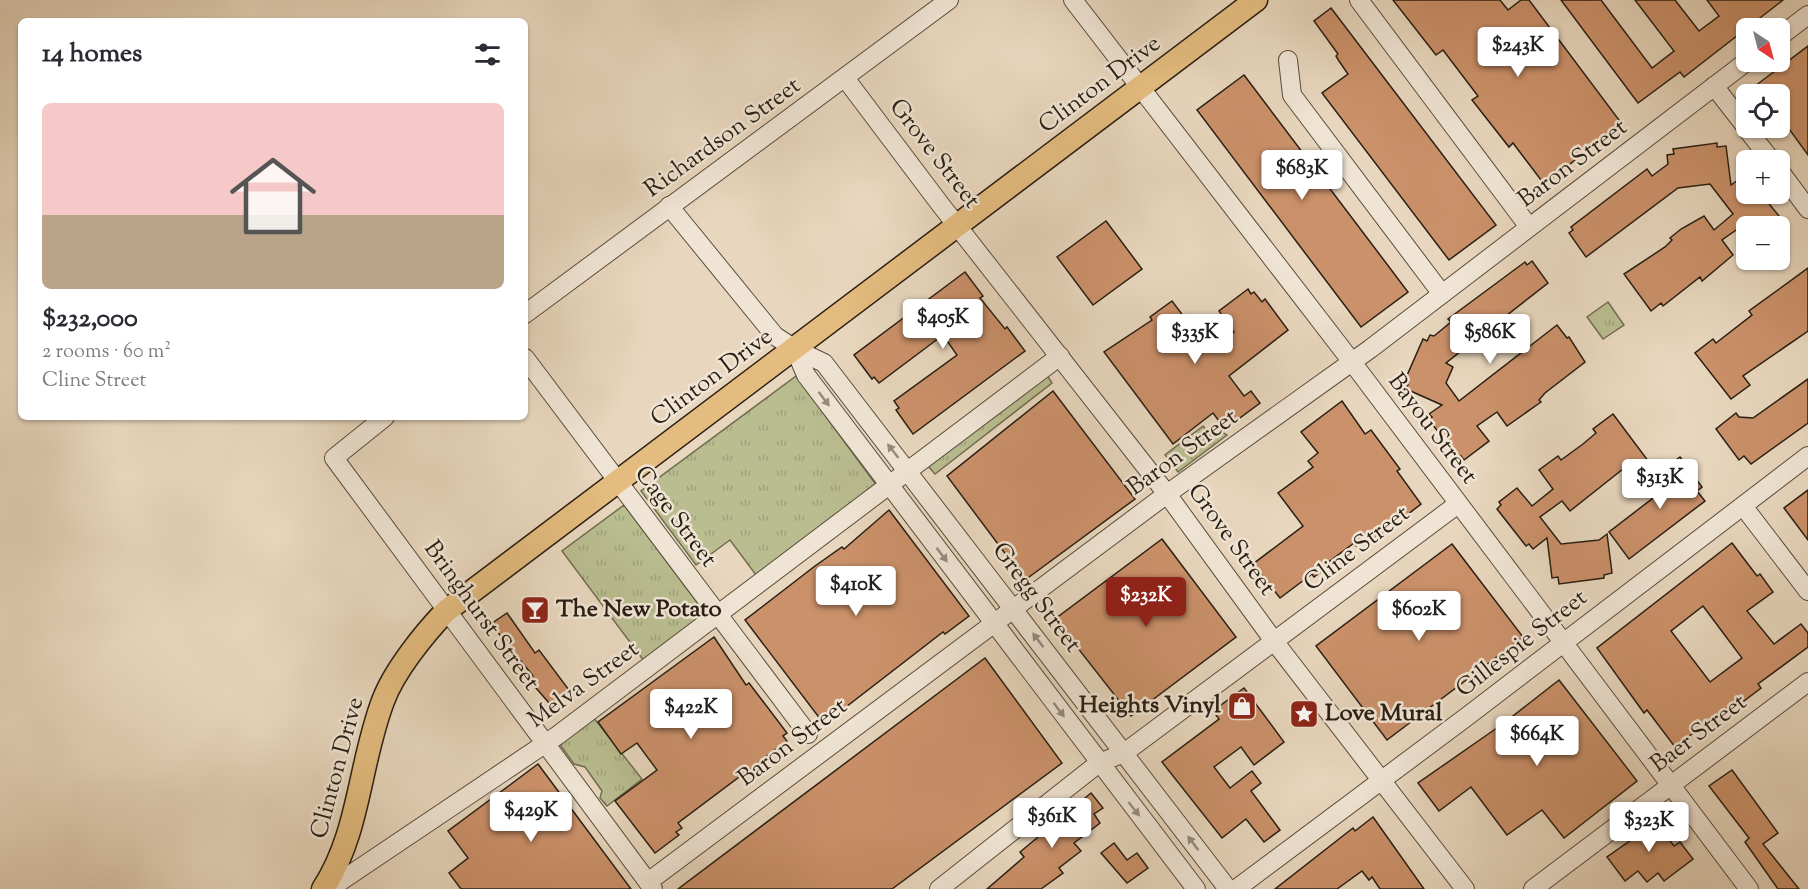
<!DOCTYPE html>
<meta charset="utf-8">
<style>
body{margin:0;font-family:"Sorts Mill Goudy",serif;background:#f2f2f3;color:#2b2b33;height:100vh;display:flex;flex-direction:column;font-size:22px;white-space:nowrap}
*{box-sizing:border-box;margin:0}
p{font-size:20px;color:#7c7c81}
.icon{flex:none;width:33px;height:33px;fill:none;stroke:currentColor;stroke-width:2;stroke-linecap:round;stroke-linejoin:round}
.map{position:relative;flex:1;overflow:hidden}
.side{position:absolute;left:18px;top:18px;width:510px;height:402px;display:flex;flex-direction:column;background:#fff;border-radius:9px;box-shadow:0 2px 4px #0004}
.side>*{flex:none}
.needle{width:39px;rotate:144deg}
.fabs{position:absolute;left:1736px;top:18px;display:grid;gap:12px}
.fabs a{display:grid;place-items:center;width:54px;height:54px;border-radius:9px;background:#fff;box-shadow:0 2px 4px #0004;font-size:30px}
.price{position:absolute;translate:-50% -51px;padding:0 14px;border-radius:6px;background:#fff;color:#222;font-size:20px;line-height:39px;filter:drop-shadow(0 2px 3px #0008)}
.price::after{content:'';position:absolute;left:50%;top:36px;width:18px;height:14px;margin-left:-9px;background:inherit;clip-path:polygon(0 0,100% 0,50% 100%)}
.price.selected{background:#8f2418;color:#fff}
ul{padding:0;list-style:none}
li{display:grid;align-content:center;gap:12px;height:318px;padding:0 24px}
li span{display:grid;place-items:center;height:186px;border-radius:9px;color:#555}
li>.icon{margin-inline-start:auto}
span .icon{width:108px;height:108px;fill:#fffc;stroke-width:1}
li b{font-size:26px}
h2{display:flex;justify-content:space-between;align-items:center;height:72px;padding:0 24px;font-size:26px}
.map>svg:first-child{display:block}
.grass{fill:url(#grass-tufts);stroke:#706e51;stroke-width:1.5}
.building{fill:#cb916a;stroke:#281e12;stroke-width:1.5;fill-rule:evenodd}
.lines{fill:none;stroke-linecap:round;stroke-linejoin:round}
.minor-casing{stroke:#584c3d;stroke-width:20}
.major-casing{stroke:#281e12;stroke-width:25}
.minor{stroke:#f0e5d5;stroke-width:18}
.major{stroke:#e4bc7f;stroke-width:22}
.oneway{fill:#968b7d}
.labels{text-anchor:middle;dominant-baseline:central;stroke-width:5;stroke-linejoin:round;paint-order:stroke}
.street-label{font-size:24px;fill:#281e12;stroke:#f0e5d5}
.poi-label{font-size:24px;font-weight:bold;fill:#281e12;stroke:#f0e5d5;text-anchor:start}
</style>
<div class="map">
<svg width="1808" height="889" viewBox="0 0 1808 889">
<defs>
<pattern id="grass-tufts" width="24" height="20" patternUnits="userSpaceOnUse" patternTransform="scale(1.5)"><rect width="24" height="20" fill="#b9bd90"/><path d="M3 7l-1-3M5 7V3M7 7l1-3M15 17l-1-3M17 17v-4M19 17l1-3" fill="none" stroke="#9fa27b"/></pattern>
</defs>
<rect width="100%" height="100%" fill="#e8d7be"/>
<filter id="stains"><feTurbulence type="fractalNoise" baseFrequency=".00333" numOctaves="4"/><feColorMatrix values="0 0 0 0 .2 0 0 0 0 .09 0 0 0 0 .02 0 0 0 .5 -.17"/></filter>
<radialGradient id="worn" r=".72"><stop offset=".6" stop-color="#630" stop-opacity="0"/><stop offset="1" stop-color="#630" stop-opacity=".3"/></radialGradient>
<g class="grass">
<polygon points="1608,302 1624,325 1603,339 1587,317"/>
<polygon points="1045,372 1052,383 935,474 927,465"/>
<polygon points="796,376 877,486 756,575 730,540 696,565 641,491"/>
<polygon points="1203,426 1212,438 1222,432 1227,435 1178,472 1165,455"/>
<polygon points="624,505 706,614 644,661 562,551"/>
<polygon points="593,717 642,779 607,806 600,798 602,791 585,767 574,764 561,746 561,740"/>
</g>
<g class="building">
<polygon points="1393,0 1500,0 1508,10 1521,0 1529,0 1622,124 1544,184 1513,143 1509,147 1472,100 1478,96 1443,50 1436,55"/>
<polygon points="1561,0 1601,0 1652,68 1674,51 1635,0 1675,0 1699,31 1719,16 1707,0 1783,0 1684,77 1680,72 1638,103"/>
<polygon points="1331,8 1496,225 1449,260 1322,93 1348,74 1339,61 1336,56 1338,54 1314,21"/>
<polygon points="1808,46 1808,155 1779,115 1779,94 1762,94 1755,86"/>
<polygon points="1244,75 1408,292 1361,327 1197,110"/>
<polygon points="1717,143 1717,147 1726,146 1731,185 1746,174 1746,194 1761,194 1779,216 1774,220 1780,226 1742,226 1722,240 1733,255 1702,281 1700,277 1663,306 1661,303 1651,311 1624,274 1665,247 1672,240 1670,238 1681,229 1704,216 1714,230 1733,214 1710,184 1678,188 1586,257 1569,233 1573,230 1571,227 1647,169 1652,176 1668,164 1667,155 1674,154 1673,149"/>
<polygon points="1106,221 1142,269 1093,305 1057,257"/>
<polygon points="1532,261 1548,283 1446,363 1453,367 1446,383 1459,401 1557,325 1567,338 1569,337 1585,362 1545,393 1539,400 1541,402 1507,426 1497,412 1477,426 1489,441 1464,460 1461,456 1459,458 1428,419 1432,417 1429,414 1442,405 1406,389 1409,382 1405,380 1423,339 1427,341 1430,335 1434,336 1451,322 1448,319 1525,262 1527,265"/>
<polygon points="1808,268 1808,331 1743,376 1750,385 1731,399 1695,353 1713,339 1716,343 1752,315 1749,311"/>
<polygon points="965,272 983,296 980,298 1005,329 1007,327 1025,351 913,434 896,410 899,408 894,401 957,355 943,335 879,383 874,377 872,379 854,355"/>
<polygon points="1248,289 1251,294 1254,292 1262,302 1265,299 1288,330 1229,376 1244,396 1251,391 1260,403 1225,429 1213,413 1173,444 1104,352 1152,320 1150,317 1172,301 1209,350 1234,332 1219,311"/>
<polygon points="1808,379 1808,423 1751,464 1744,456 1739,460 1716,429 1736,413 1739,417 1753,418"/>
<polygon points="1053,391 1135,499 1025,580 947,476"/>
<polygon points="1342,401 1365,434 1371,430 1400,469 1397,471 1421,504 1370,544 1366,538 1356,546 1354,543 1330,561 1332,564 1314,577 1312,574 1280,598 1253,564 1303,526 1278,493 1313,467 1308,461 1318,453 1301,432"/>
<polygon points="1613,414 1649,462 1629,477 1623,469 1570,511 1562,501 1540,517 1561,544 1599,540 1607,534 1612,573 1604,575 1604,578 1559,584 1558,577 1552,578 1547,538 1533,549 1529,544 1526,546 1497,509 1501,505 1499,502 1517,488 1532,506 1553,489 1539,470 1558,456 1561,460 1583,444 1596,433 1593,429"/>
<polygon points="1680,457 1702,487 1697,491 1705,501 1629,559 1609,532 1666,488 1662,483 1668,479 1662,470"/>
<polygon points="1808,490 1808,540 1784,508"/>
<polygon points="889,510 969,616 945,634 943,632 824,724 745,620 815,566 842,547 844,549"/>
<polygon points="1162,539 1236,637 1131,716 1055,619"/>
<path d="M1732,543l25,33 3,-2 13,18 -26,19 27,33 27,-20 7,9v14l-50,37 3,4 -17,13 -3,-4 -66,50 -28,-37 -3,3 -47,-65zM1703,606l39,52 -32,24 -39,-51z"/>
<polygon points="1452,544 1523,637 1387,740 1316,646"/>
<polygon points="507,613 535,653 539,650 569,690 550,704 536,688 531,678 533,676 491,624"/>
<polygon points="714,637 746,685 749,683 787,733 783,736 787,741 678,823 682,828 676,832 679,835 655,853 615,801 657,770 637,743 621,754 598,722"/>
<polygon points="985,658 1062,763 892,889 678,889"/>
<polygon points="1559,680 1637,781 1564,838 1542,810 1507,835 1471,787 1439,811 1418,783 1504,723"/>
<polygon points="1244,688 1284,742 1254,765 1241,747 1214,767 1230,788 1252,771 1261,783 1251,791 1280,830 1264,842 1246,819 1222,838 1162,762 1219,719 1213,711"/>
<polygon points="538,764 631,889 461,889 449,873 468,858 448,831"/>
<polygon points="1732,770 1778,833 1763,844 1799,889 1778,889 1745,842 1749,838 1709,786"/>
<polygon points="1091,793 1103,808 1094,814 1100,823 1074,843 1081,851 1059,868 1063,873 1041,889 987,889 1024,857 1020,852"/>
<polygon points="1651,816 1674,846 1680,842 1693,859 1664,881 1658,873 1647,882 1638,871 1625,881 1607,857 1631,840 1626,833"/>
<polygon points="1373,817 1424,889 1380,889 1372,877 1369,880 1362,871 1337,889 1275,889 1353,828 1355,831"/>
<polygon points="1114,843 1127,860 1137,853 1148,868 1127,883 1101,853"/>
</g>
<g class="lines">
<g class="minor-casing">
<g id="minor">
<polyline points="1073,0 1352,362 1749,889"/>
<polyline points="1359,0 1529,227"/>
<polyline points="1779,37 1808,15"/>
<polyline points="1288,60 1292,95 1442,294"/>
<polyline points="845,78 940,204 1167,494 1274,641 1465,889"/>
<polyline points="1714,86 1746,127"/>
<polyline points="1746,128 1771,160"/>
<polyline points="1779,170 1808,209"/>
<polyline points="669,206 775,336 795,349 824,363 1228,889"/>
<polyline points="525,314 949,0"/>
<polyline points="795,349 806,375 1196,889"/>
<polyline points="525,358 808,734"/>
<polyline points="385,417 334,458 653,889"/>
<polyline points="1743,506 1808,591"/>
<polyline points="648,882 1167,494 1370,349 1746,62"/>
<polyline points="329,889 558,735 1060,356"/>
<polyline points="939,889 1099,763 1124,753 1458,504"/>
<polyline points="1236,889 1465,718 1808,456"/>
<polyline points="1533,889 1808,682"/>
</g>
</g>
<g class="major-casing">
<path id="major" d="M323,889c37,-57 36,-125 60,-188 11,-30 41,-67 63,-90l810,-611"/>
</g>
<use href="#minor" class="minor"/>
<use href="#major" class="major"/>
</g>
<defs><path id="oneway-solid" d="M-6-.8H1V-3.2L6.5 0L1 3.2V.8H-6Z" transform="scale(1.5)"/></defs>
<g class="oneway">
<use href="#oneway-solid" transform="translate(824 399) rotate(53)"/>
<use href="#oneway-solid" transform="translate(893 451) rotate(-128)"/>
<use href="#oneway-solid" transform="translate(942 555) rotate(53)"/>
<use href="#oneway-solid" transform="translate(1038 640) rotate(-127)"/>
<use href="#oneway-solid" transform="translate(1059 710) rotate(53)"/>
<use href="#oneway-solid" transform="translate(1134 809) rotate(52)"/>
<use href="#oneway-solid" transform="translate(1193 843) rotate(-127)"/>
</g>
<defs>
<g id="bar-square" transform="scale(1.5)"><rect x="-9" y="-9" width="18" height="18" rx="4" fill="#8f2418" stroke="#f0e5d5"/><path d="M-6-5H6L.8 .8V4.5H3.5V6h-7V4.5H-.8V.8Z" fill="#fff"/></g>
<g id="shop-square" transform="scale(1.5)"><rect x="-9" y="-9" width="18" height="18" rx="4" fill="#8f2418" stroke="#f0e5d5"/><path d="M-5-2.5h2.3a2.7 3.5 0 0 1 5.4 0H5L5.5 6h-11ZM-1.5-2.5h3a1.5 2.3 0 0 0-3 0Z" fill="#fff"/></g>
<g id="sight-square" transform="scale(1.5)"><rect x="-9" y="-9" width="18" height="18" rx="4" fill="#8f2418" stroke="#f0e5d5"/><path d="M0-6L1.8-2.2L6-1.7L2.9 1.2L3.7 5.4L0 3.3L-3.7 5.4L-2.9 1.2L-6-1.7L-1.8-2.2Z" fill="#fff"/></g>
</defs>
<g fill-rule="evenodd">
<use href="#bar-square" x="535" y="610"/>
<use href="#shop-square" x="1242" y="706"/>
<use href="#sight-square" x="1304" y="714"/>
</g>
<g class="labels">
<g class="street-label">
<text transform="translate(1100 85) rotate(-37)">Clinton Drive</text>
<text transform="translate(723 138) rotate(-36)">Richardson Street</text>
<text transform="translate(934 154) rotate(52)">Grove Street</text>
<text transform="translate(1573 164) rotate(-37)">Baron Street</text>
<text transform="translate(712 378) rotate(-37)">Clinton Drive</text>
<text transform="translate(1432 429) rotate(53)">Bayou Street</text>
<text transform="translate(1183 453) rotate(-36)">Baron Street</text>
<text transform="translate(675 517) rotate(53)">Cage Street</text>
<text transform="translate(1231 540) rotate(54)">Grove Street</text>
<text transform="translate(1357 549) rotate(-37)">Cline Street</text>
<text transform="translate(1036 598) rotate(53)">Gregg Street</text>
<text transform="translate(481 616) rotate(54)">Bringhurst Street</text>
<text transform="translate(1522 644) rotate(-38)">Gillespie Street</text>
<text transform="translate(584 685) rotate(-36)">Melva Street</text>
<text transform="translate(1699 734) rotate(-37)">Baer Street</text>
<text transform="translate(793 743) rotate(-37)">Baron Street</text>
<text transform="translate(338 768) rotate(-75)">Clinton Drive</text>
</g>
<g class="poi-label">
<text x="556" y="610">The New Potato</text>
<text x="1221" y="706" text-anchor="end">Heights Vinyl</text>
<text x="1325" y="714">Love Mural</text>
</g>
</g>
<rect width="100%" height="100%" filter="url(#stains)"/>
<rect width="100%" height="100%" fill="url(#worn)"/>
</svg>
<div class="fabs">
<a><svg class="needle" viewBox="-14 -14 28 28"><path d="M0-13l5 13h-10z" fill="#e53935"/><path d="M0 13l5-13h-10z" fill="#7c7c81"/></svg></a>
<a><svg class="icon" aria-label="locate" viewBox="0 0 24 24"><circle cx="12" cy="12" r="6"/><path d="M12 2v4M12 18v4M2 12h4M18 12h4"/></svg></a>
<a>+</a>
<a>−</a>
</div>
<b class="price" style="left:1518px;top:78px">$243K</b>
<b class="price" style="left:1302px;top:201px">$683K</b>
<b class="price" style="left:943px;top:350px">$405K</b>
<b class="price" style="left:1195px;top:365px">$335K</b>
<b class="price" style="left:1490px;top:365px">$586K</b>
<b class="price" style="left:1660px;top:510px">$313K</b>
<b class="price" style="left:856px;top:617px">$410K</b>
<b class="price selected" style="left:1146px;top:628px">$232K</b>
<b class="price" style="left:1419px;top:642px">$602K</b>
<b class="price" style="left:691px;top:740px">$422K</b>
<b class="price" style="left:1537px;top:767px">$664K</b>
<b class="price" style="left:531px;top:843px">$429K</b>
<b class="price" style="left:1052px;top:849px">$361K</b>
<b class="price" style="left:1649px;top:853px">$323K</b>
<section class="side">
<h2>14 homes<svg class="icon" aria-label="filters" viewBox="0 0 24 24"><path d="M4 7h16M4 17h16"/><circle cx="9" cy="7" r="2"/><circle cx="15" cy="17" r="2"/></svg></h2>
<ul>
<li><span style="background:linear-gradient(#f6c9c9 60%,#b9a48a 0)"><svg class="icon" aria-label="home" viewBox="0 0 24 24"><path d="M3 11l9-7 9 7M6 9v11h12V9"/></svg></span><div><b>$232,000</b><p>2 rooms · 60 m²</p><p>Cline Street</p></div></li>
</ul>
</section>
</div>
